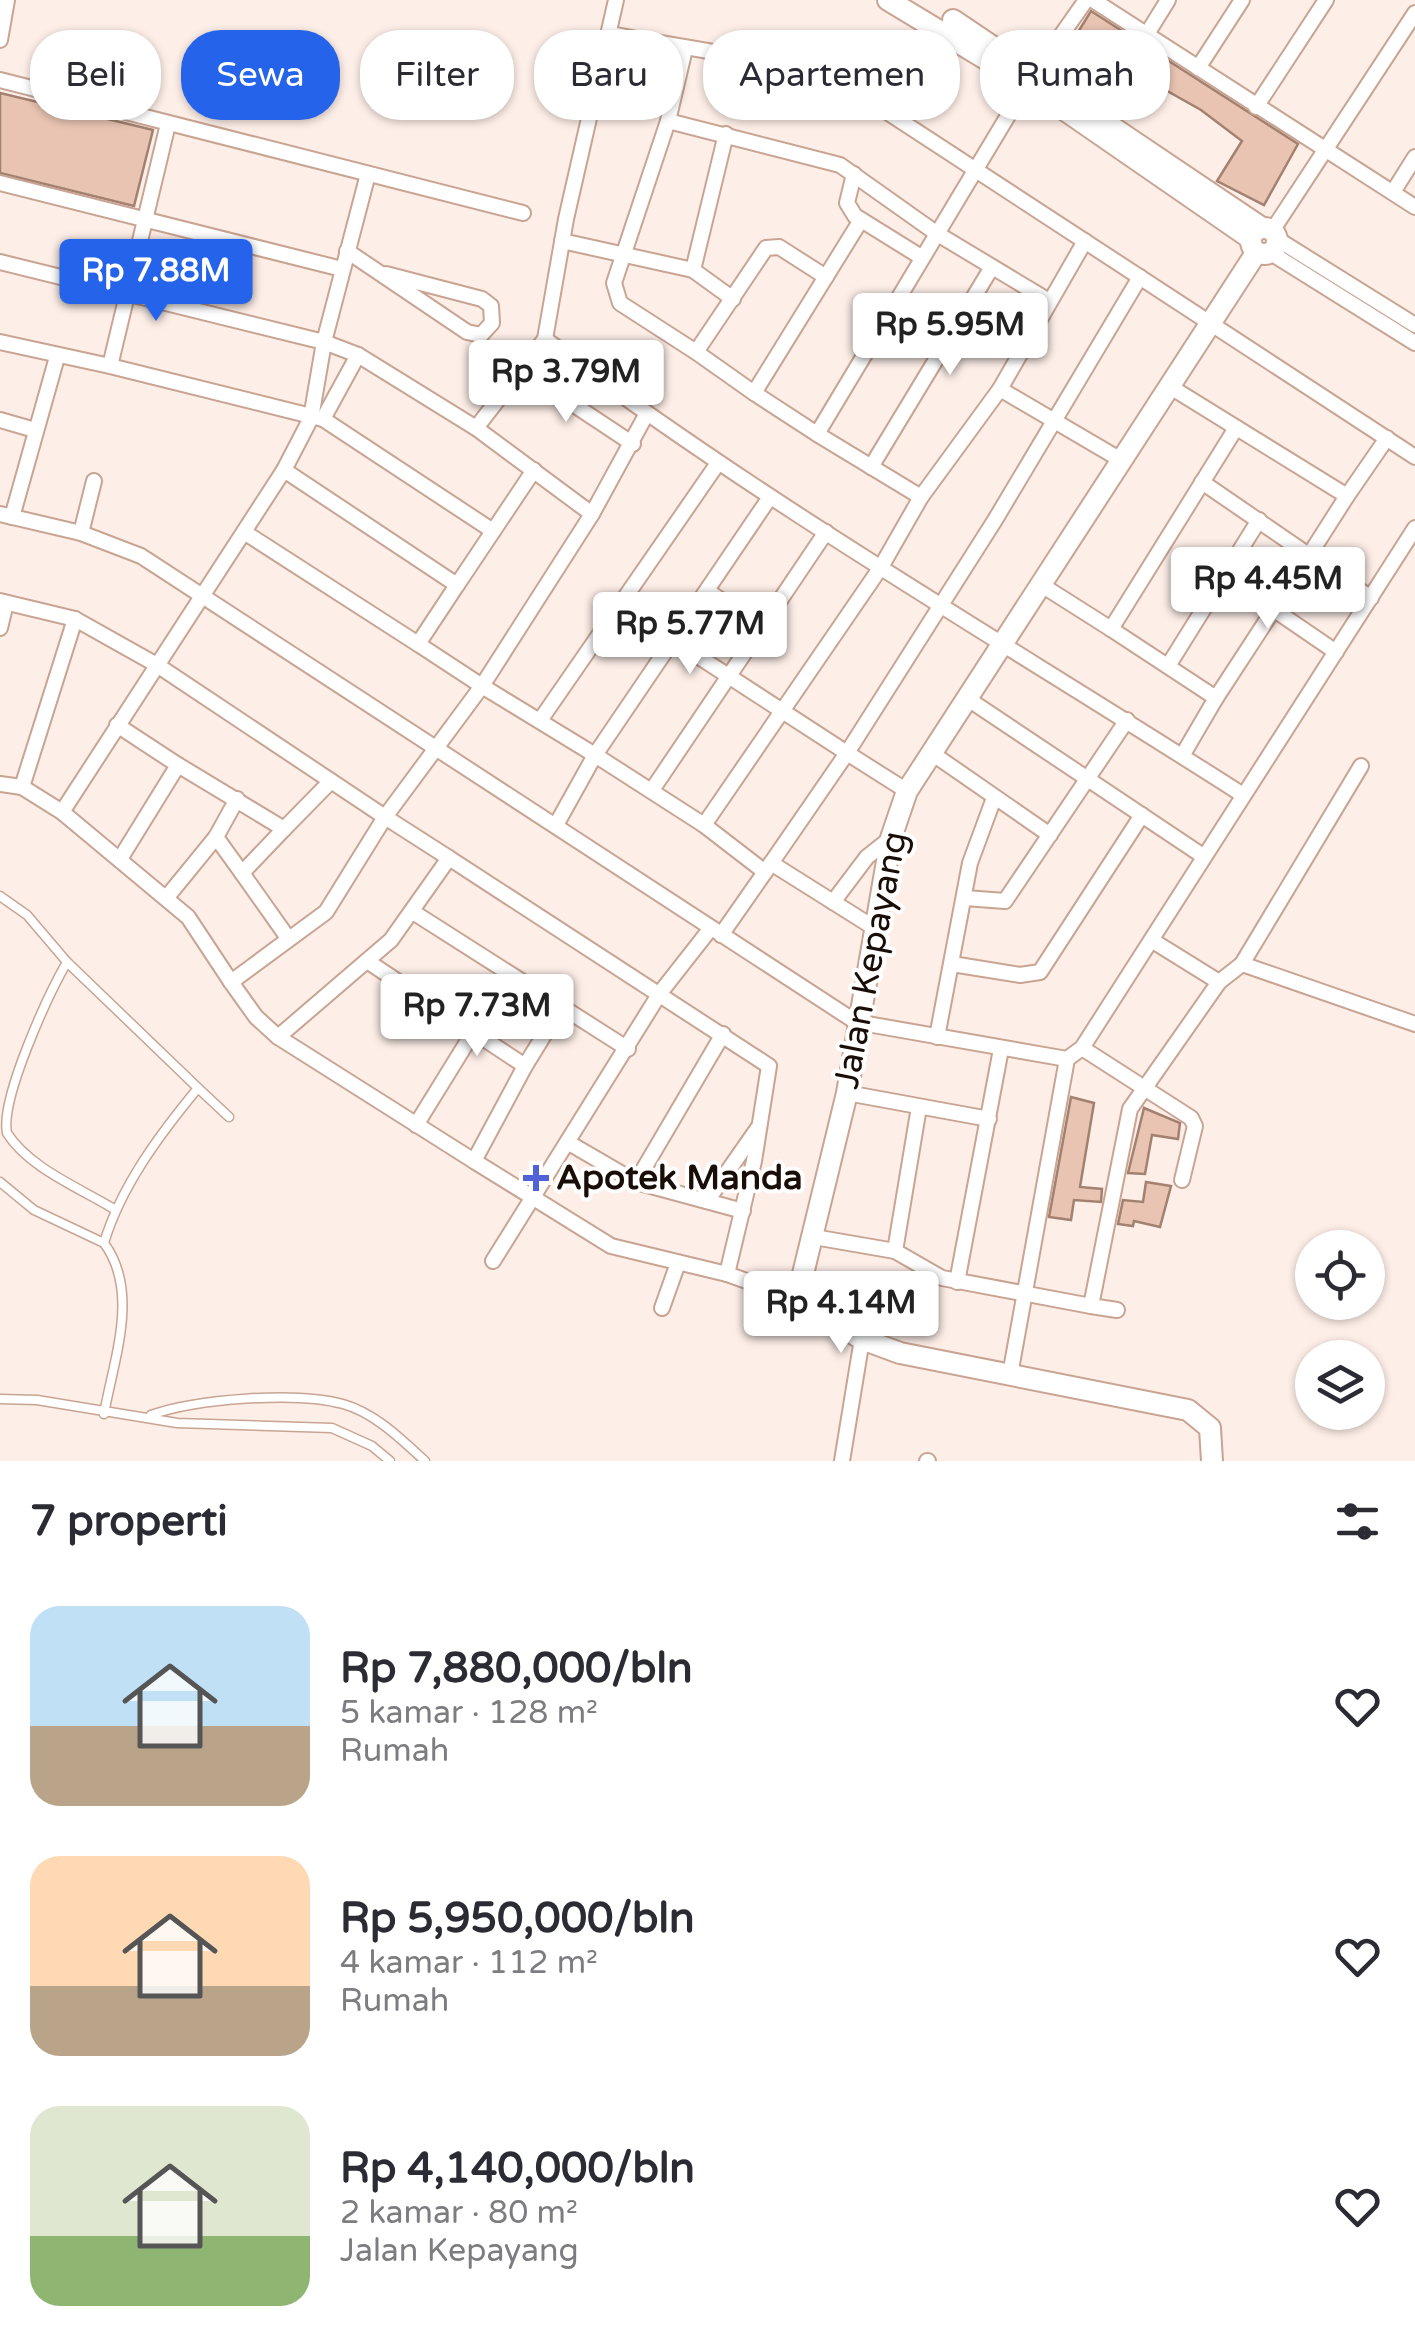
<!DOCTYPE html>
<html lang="id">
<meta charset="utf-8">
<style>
body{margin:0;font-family:"Varela Round",sans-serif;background:#f7f7f7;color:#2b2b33;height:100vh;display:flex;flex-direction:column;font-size:38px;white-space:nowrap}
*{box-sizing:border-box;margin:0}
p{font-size:32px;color:#7c7c81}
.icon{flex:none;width:55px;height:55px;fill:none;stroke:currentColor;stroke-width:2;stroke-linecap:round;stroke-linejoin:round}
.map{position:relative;height:1461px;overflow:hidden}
.details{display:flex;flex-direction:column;background:#fff;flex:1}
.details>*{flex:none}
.guide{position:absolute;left:30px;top:30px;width:1355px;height:90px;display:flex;gap:20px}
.buttons{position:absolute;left:1295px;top:1230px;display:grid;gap:20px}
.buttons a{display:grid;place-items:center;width:90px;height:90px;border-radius:50%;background:#fff;box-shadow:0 2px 8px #0004;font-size:50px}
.price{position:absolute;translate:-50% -85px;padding:0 22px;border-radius:10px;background:#fff;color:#222;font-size:32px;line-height:65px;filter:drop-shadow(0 2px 5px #0008)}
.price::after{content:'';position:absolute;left:50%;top:60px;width:30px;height:22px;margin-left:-15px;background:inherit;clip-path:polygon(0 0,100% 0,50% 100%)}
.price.current{background:#2563eb;color:#fff}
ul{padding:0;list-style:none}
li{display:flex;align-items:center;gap:30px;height:250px;padding:0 30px}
li span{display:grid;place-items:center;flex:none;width:280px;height:200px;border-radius:30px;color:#555}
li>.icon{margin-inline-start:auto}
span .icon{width:120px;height:120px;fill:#fffc;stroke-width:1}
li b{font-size:42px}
h2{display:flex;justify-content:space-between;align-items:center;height:120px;padding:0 30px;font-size:42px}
.chip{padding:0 35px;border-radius:40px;background:#fff;box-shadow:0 2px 8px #0004;font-size:35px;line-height:90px}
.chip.current{background:#2563eb;color:#fff}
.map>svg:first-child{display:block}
.building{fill:#e9c4b2;stroke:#a38170;stroke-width:2.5;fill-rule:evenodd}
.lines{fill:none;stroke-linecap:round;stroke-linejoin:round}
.lane-casing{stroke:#c8a493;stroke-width:11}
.street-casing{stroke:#c8a493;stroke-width:18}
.secondary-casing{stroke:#c8a493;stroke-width:24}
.lane{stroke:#fff;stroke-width:8}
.street{stroke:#fff;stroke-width:14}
.secondary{stroke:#fff;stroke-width:20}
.poi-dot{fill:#5162d8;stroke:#fff;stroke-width:4}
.labels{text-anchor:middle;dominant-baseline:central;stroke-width:8;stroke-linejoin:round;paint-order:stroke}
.street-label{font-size:35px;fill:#190d07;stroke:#fff}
.poi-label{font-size:35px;font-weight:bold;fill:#190d07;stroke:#fff;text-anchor:start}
</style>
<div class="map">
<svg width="1415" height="1461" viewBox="0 0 1415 1461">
<rect width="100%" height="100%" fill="#fdeee7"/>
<g class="building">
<path d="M1091,11l207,133 -34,61 -47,-24 25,-40 -41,-31 -57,-32 -24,37 -50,-40 -3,5 -13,-9zM1110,50l20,13 -13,20 -19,-14z"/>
<polygon points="0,93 153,130 134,206 0,173"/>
<polygon points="1071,1097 1094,1103 1080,1187 1102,1189 1101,1202 1074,1200 1071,1220 1049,1217"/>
<polygon points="1144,1108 1180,1123 1178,1139 1152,1135 1145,1174 1128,1173"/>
<polygon points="1146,1182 1171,1186 1160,1227 1134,1221 1133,1226 1118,1224 1123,1200 1143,1202"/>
</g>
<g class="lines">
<g class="lane-casing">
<g id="lane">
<polyline points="0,896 27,915 67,962"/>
<polyline points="198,1088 229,1117"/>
<polyline points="0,1182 34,1210 104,1243"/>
<polyline points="0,1399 37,1400 177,1423 332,1428 372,1446 390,1461"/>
<path d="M104,1414c10,-56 36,-122 0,-171 17,-57 56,-109 94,-155l-131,-126c-19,33 -67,137 -60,171 22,35 73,55 107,76"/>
<path d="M151,1415c45,-16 145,-24 192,-11 32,9 58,35 82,57"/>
</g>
</g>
<g class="street-casing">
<g id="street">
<polyline points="1093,0 1415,207"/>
<path d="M611,34c78,16 179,24 250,61l554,362"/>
<polyline points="1147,34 1168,0"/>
<polyline points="0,40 7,0"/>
<polyline points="685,49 668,121 614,283 620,303 696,352 766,248 779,247 826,277"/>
<polyline points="1198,68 1242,0"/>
<polyline points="0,80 523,213"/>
<polyline points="1256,107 1326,0"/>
<polyline points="668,121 840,165 936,233 1049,301"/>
<polyline points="726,134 693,270 733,299"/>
<polyline points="854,174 847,203 855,216 921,257"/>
<polyline points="0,183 342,269"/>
<polyline points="1393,192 1415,157"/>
<polyline points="1272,231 1415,13"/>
<polyline points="1277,239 1415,325"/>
<polyline points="562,241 693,270"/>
<polyline points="1085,241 1000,389 921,497 817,434 1027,84 1086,0"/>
<polyline points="347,251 467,332 481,335 492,323 491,306 482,299 386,274"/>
<polyline points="1271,253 1415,343"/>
<polyline points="0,262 324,342 358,355 476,428 545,339 566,219 616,0"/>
<path d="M545,339c222,167 464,306 698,456"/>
<polyline points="0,342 110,366 168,124"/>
<polyline points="696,352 754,393 861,220"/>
<polyline points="110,366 323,419 493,531"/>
<polyline points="523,371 633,444"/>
<polyline points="1169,386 1347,496 1387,438"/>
<polyline points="1000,389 1121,460"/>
<polyline points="754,393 817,434"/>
<polyline points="323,419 358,355"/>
<polyline points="0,420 35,430"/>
<polyline points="476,428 592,514"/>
<polyline points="1236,428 1111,629 1216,698 1274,609"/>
<polyline points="871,467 992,267"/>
<polyline points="1202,482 1371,598"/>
<polyline points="0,514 81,533 141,556 856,1022 1067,1059 1082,1048 1415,528"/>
<polyline points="12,517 57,357"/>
<polyline points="244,532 418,644"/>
<polyline points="81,533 94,481"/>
<polyline points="1310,554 1347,496"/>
<polyline points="1225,576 1336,652"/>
<polyline points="1040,584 1111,629"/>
<polyline points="457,585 534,470"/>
<polyline points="707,591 763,627"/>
<polyline points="0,601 75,619 157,665 385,817 326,912 231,982 188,917 62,812"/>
<polyline points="0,628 6,603"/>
<polyline points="673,640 847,753 765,872"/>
<polyline points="1168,666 1259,520"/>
<polyline points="968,699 1203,856"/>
<polyline points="541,719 718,463"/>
<polyline points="117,725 178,765 120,859"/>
<polyline points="933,754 1050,835"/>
<polyline points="1182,756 1216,698"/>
<polyline points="178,765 284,829 331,781"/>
<polyline points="0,784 22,787 62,812 284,470 311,418 324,342 368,174"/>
<polyline points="22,787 75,619"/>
<polyline points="652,790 826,532"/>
<polyline points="907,791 847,753 995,520 1140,277"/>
<polyline points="556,825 595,755 482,686 592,514 646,415"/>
<polyline points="704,825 881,567 921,497"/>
<polyline points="284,829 242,873 288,938"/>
<polyline points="216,837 237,799"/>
<polyline points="449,858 769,1066 754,1161 727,1274 611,1246 474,1161 525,1066"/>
<polyline points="771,863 876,929"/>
<polyline points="167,897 216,837 242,873"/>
<polyline points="965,898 1005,901 1127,720"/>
<polyline points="833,902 867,857 891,838"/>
<polyline points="413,912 628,1049"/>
<polyline points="721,935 765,872 704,825 595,755 770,497"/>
<polyline points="1153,941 1219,982 1242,964 1415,1024"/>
<polyline points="367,961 525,1066 560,1009"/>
<polyline points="952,964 1020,975 1040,972 1142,815"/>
<polyline points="1242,964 1361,766"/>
<polyline points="231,982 256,1017 278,1037 474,1161"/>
<polyline points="278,1037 391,940 449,858 385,817 482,686 418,644 457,585 284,470"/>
<polyline points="937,1037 970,863 994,798"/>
<polyline points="1082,1048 1191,1118 1195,1126 1182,1180"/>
<polyline points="847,1093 989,1119"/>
<polyline points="416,1125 474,1031"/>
<polyline points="569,1143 636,1182 723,1034"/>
<polyline points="636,1182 743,1211"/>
<polyline points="707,1201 758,1128"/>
<polyline points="814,1237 895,1251 942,1278 1091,1306"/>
<polyline points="895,1251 919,1107"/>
<polyline points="493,1261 660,993 711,928"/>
<polyline points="727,1274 805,1302"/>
<polyline points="957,1282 1001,1049"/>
<polyline points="662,1308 678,1263"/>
<polyline points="1117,1310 1091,1306 1130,1109 1219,982"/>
<polyline points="1010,1375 1067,1059"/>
<polyline points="842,1461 862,1339"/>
<polyline points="927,1461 928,1461"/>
</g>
</g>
<g class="secondary-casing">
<g id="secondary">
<polyline points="888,0 1027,84 1250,238"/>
<polyline points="953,20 1262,228"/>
<circle cx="1264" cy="241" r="13"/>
<polyline points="1212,1461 1210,1428 1188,1410 900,1353 862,1339 811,1309 805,1302 802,1278 847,1093 891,838 907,791 1256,253"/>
</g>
</g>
<use href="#lane" class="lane"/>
<use href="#street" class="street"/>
<use href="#secondary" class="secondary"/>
</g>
<path class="poi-dot" d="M531 1163h10v10h10v10h-10v10h-10v-10h-10v-10h10z"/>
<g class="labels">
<g class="street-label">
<text transform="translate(871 960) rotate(-79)">Jalan Kepayang</text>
</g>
<g class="poi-label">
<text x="556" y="1178">Apotek Manda</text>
</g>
</g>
</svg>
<div class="buttons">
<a><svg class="icon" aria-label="locate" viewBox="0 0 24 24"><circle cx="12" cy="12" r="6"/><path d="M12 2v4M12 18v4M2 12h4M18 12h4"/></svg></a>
<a><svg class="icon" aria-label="layers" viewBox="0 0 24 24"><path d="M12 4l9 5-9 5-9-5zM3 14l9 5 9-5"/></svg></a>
</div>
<b class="price current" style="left:156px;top:324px">Rp 7.88M</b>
<b class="price" style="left:950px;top:378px">Rp 5.95M</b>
<b class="price" style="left:566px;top:425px">Rp 3.79M</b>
<b class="price" style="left:1268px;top:632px">Rp 4.45M</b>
<b class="price" style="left:690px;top:677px">Rp 5.77M</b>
<b class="price" style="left:477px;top:1059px">Rp 7.73M</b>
<b class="price" style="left:841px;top:1356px">Rp 4.14M</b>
<div class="guide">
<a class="chip">Beli</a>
<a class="chip current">Sewa</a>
<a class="chip">Filter</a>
<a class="chip">Baru</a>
<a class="chip">Apartemen</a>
<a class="chip">Rumah</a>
</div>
</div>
<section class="details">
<h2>7 properti<svg class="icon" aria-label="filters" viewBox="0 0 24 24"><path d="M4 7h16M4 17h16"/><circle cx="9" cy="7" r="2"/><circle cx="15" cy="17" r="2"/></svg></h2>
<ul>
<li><span style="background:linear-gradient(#bfe0f5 60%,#b9a48a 0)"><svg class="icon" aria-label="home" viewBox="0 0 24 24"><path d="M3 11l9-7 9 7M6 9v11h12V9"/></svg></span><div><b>Rp 7,880,000/bln</b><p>5 kamar · 128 m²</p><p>Rumah</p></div><svg class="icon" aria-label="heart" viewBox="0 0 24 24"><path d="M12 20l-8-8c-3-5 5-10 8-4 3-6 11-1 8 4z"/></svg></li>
<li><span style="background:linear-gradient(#ffd9b3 65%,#b9a48a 0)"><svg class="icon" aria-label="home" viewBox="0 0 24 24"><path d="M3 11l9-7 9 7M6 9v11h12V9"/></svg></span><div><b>Rp 5,950,000/bln</b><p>4 kamar · 112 m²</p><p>Rumah</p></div><svg class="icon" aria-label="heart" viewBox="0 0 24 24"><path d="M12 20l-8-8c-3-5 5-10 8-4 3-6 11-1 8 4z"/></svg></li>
<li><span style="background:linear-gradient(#dfe7d0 65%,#8fb573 0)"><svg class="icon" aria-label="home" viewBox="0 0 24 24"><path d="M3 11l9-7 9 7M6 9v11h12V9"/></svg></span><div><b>Rp 4,140,000/bln</b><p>2 kamar · 80 m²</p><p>Jalan Kepayang</p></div><svg class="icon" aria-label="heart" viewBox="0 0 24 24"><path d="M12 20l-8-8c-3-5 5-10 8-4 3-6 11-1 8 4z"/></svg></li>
</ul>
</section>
